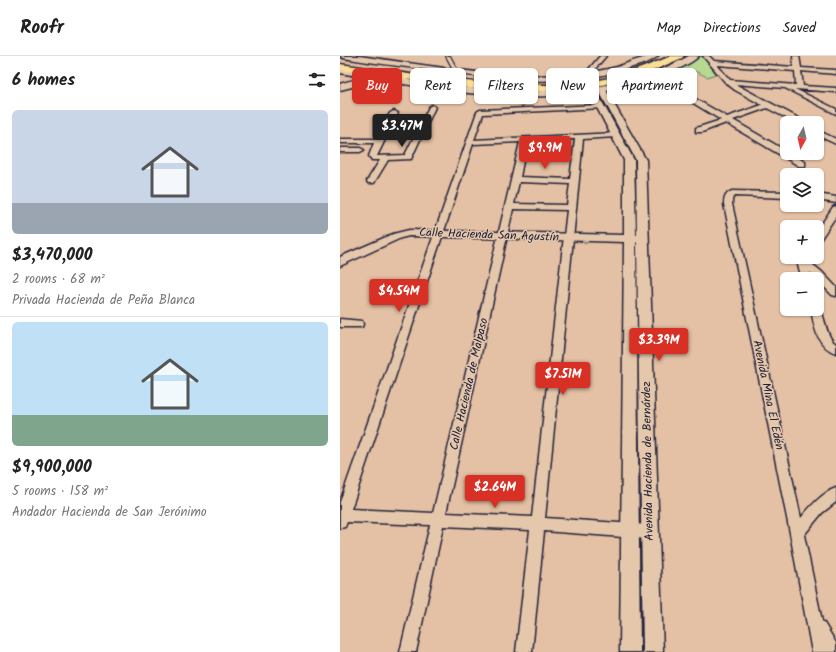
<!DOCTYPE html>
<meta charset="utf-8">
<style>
body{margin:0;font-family:Kalam,sans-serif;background:#f2f2f2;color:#222;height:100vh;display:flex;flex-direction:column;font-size:15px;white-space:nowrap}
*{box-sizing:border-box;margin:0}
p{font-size:13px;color:#767676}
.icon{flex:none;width:22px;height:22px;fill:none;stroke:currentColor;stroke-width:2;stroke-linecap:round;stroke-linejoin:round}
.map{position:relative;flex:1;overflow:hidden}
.side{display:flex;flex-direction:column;background:#fff;width:340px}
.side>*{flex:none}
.hud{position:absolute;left:12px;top:12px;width:380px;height:36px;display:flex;gap:8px}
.needle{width:26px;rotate:188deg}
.tools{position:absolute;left:440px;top:60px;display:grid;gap:8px}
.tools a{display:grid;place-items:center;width:44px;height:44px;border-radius:6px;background:#fff;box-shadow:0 1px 3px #0004;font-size:20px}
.price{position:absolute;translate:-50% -34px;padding:0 9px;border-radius:4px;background:#d93025;color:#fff;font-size:13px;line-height:26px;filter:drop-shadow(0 1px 2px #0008)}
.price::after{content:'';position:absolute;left:50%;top:24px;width:12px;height:9px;margin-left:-6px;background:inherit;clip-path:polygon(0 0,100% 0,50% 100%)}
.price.current{background:#222;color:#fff}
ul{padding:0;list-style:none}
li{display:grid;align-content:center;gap:8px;height:212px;padding:0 12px}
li+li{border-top:1px solid #e0e0e0}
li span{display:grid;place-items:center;height:124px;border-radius:6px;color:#555}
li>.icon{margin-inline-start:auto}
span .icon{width:72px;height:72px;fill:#fffc;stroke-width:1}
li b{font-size:17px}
h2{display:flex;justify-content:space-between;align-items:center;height:48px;padding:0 12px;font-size:17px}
.pill{padding:0 14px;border-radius:6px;background:#fff;box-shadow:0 1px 3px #0004;font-size:14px;line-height:36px}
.pill.current{background:#d93025;color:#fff}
header{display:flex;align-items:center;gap:24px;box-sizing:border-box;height:56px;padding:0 20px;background:#fff;border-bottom:1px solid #e0e0e0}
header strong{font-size:19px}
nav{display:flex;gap:22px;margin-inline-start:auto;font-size:14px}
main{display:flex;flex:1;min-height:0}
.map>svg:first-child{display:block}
.green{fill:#b6d891;stroke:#6c7d66}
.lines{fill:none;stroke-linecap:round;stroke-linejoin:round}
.service-casing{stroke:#22223b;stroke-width:2.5}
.minor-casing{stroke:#22223b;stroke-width:3}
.tertiary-casing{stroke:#22223b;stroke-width:3}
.secondary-casing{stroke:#22223b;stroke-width:3}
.primary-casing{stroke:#22223b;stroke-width:3}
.service{fill:#e5c8ac;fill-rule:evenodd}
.minor{fill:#e5c8ac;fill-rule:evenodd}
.tertiary{fill:#e5c8ac;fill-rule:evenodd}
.secondary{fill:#e5c8ac;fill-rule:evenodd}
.primary{fill:#fbde96;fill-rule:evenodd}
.labels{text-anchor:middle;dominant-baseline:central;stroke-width:3;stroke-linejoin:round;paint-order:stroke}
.street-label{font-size:12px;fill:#22223b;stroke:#e5c8ac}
</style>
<header>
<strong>Roofr</strong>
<nav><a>Map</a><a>Directions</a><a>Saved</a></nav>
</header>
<main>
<section class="side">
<h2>6 homes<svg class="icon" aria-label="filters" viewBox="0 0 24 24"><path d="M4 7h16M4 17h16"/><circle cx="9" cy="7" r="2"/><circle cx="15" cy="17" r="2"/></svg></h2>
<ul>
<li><span style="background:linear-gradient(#c9d6e8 75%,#9aa5b1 0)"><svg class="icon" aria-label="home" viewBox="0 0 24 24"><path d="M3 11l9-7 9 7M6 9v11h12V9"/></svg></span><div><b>$3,470,000</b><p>2 rooms · 68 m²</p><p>Privada Hacienda de Peña Blanca</p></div></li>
<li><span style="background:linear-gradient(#bfe0f5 75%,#7fa58c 0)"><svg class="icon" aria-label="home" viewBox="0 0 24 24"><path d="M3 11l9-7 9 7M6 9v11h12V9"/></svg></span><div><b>$9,900,000</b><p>5 rooms · 158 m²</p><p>Andador Hacienda de San Jerónimo</p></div></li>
</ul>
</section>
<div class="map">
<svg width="496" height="596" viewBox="0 0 496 596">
<rect width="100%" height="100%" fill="#e4c0a4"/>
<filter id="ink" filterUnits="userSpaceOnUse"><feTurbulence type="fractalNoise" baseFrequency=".025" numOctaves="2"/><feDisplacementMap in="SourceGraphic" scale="8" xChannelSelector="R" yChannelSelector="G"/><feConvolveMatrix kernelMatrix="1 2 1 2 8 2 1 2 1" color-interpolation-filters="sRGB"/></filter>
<g filter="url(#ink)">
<polygon class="green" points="361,0 363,0 376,18 367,21 355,15 343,20 333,13"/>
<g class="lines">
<g class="service-casing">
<polygon id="service" points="106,0 110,0 118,15 117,16 114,15"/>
</g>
<g class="minor-casing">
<g id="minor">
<polygon points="260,0 266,0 248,21 244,21 244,19"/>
<path d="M363,0h6l5,5 80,6 -1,-11h6l2,12 35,2v4l-35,-3 2,15 33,2v4l-41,-3 41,20v5l-51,-26 -50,-4 69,37 1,2h-9l-29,-15 -34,12 72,42v4h-6l-73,-43 -24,9h-6v-4l25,-8 -72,-44 5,-1 73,42 35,-12 -27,-15 -9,-7zM377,9l78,6 1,14 -66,-5z"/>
<polygon points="92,49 95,51 71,103 48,104 34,127 28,127 27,125 40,104 32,104 29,100 34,87 0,87 0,83 36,83 50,57 54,55 58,57 37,100 65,99 89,51"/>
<path d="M261,49l3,2 -1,1 -120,6 -9,26 142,-7 4,2 -4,2 -33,2 -38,379 104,7 5,2 2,5 -2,5 -5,2 -105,-8 -12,121h-16l14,-122 -87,-4 -27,126h-16l30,-127 -83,-3 -2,5 -5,1v-26l137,-390 3,-2zM235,83l-5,40 -50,-2 7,-36zM180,86l-87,371 -82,-4 122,-365zM179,126l51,2 -3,21 -53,-1zM173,153l54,1 -35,307 -86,-4z"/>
<polygon points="477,74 496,83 496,88 477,79"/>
<polygon points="0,92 20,92 24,94 20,96 0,96"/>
<path d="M392,135l55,1v6l-52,-2 -3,3v5l69,314c9,-11 21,-25 35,-30v14l-14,11 -18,22 18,86 2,2 12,20v9h-24l-22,-119 -66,-329c0,-6 2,-11 8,-13z"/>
<polygon points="477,138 496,141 496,147 477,144"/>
<polygon points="496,150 496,160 480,184 477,185 477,175 493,151"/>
<polygon points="460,201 466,201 467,204 482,216 496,231 496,240 492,239 470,216 472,223 462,223 457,205"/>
<path d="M477,250c8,3 7,30 19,38v9c-19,-6 -22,-27 -25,-44h6z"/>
<polygon points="0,263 22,265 23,268 22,271 0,271"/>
</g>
</g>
<g class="tertiary-casing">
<g id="tertiary">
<path d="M0,0h19c68,9 138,23 207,19 17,-1 34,-4 51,-8 14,-5 26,-11 41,-11 -6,6 -19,9 -28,12 -65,21 -133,12 -199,2 -30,-4 -59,-7 -88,-12z"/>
<path d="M349,0h10c-16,16 -70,31 -93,34l40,70 17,492h-20l-6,-409 -1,-1 4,410h-20l4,-410 -215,-6 -8,2 -61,28v-9l53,-23 16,-4 215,5v-75l-33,-64 -4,-3c-82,11 -166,-6 -247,-20v-4c112,18 245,45 349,-13zM256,35h3l37,69 1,75h-1l-2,-75z"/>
</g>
</g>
<g class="secondary-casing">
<path id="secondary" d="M40,21l25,1 5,3 -5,3h-41l-24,6v-6c13,-5 26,-6 40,-7z"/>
</g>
<g class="primary-casing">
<path id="primary" d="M331,0h13l-2,2 -39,17 -45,11 -43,5h-43l-43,-3 -129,-18v-6c65,9 130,21 196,21 21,0 43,-1 63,-5 26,-5 48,-14 72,-24z"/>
</g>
<use href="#service" class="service"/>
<use href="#minor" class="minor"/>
<use href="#tertiary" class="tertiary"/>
<use href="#secondary" class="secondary"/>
<use href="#primary" class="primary"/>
</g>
</g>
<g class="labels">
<g class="street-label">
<text transform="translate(149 179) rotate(2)">Calle Hacienda San Agustín</text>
<text transform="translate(129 328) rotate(-77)">Calle Hacienda de Malpaso</text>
<text transform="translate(428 339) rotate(78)">Avenida Mina El Edén</text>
<text transform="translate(308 405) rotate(-91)">Avenida Hacienda de Bernárdez</text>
</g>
</g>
</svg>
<div class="tools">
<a><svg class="needle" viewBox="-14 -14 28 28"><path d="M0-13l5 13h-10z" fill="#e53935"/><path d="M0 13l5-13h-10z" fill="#767676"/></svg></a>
<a><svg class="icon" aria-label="layers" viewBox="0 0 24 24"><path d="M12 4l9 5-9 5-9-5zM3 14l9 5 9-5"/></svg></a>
<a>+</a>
<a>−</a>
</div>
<b class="price current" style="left:62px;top:92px">$3.47M</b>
<b class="price" style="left:205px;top:114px">$9.9M</b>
<b class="price" style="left:59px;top:257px">$4.54M</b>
<b class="price" style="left:319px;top:306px">$3.39M</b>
<b class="price" style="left:223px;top:340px">$7.51M</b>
<b class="price" style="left:155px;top:453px">$2.64M</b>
<div class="hud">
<a class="pill current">Buy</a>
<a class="pill">Rent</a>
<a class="pill">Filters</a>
<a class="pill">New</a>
<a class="pill">Apartment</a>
</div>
</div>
</main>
